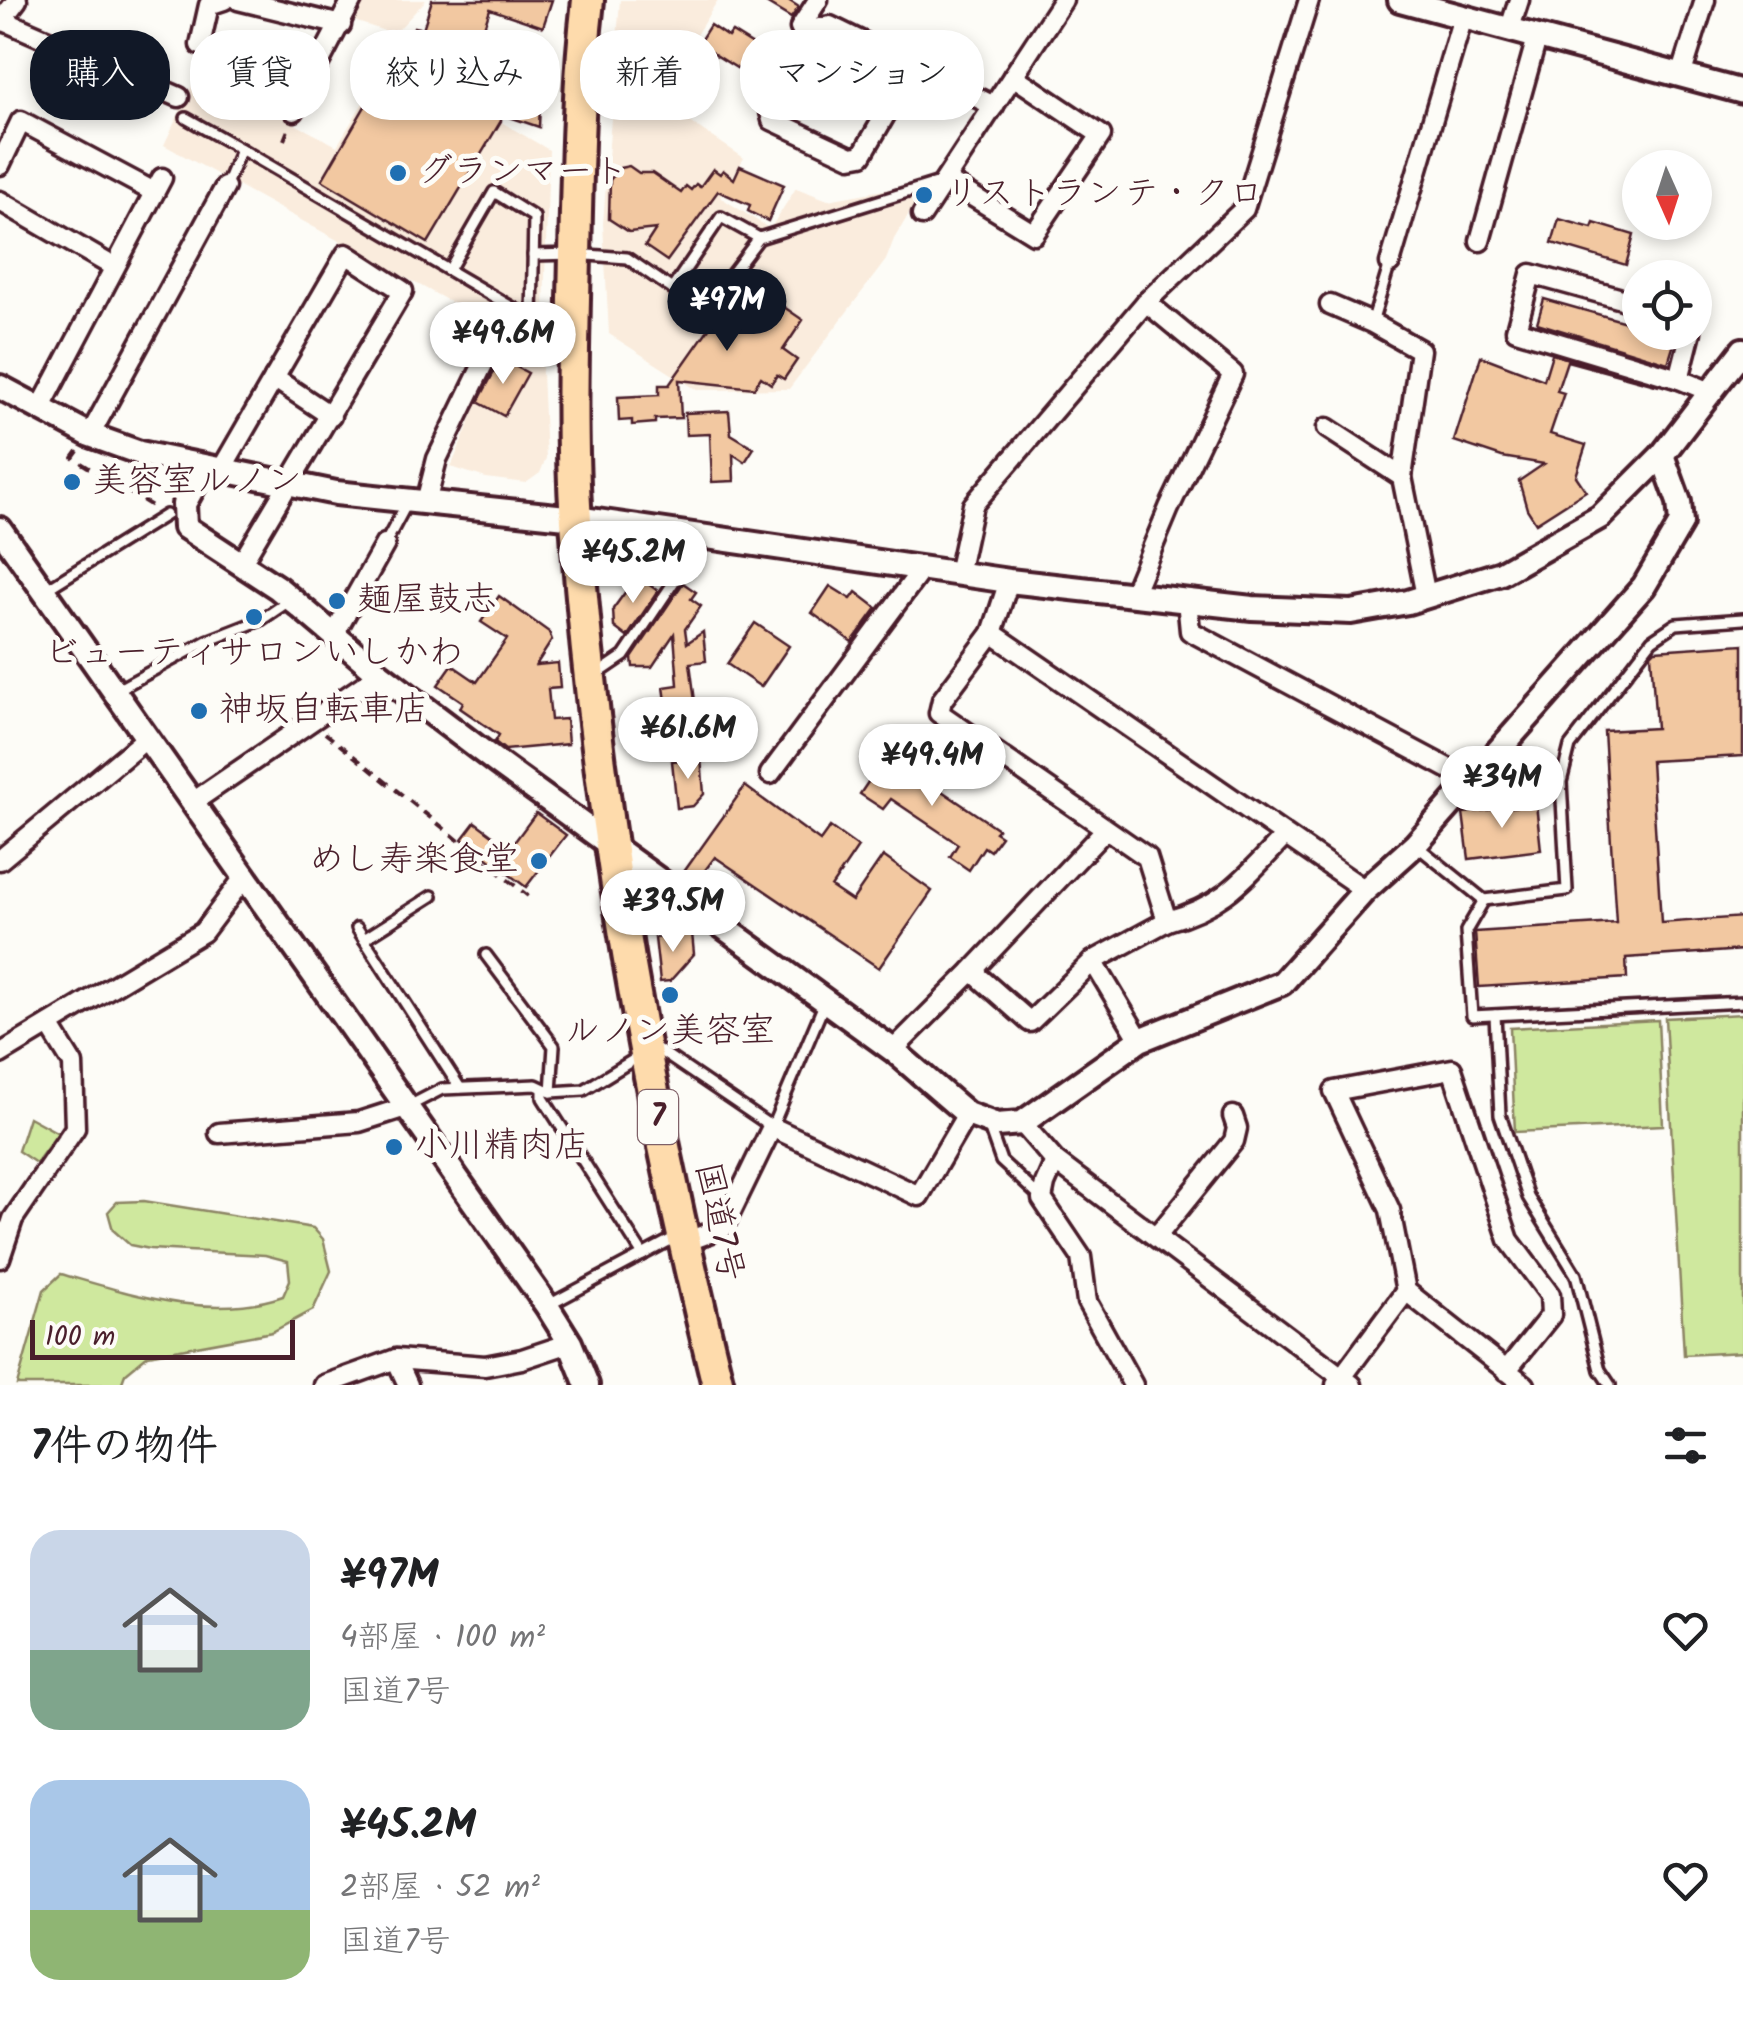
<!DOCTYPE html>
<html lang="ja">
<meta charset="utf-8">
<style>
body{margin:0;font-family:Kalam,"Klee One",sans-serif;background:#f2f2f2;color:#202124;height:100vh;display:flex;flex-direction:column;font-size:38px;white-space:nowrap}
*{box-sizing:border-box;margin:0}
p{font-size:32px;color:#757577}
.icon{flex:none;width:55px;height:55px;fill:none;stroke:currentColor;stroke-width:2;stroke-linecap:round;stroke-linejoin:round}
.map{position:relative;height:1385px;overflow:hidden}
.details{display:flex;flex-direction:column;background:#fff;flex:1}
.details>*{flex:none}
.hud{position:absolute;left:30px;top:30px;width:1000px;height:90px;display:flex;gap:20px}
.needle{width:65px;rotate:177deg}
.fabs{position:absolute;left:1622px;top:150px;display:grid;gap:20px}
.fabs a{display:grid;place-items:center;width:90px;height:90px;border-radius:50%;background:#fff;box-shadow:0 5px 15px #0003;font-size:50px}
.scale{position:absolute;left:30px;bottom:25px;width:265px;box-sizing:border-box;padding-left:10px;border:5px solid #4a1f2b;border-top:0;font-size:28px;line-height:35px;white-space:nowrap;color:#4a1f2b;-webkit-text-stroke:8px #fdfcf7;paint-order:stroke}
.price{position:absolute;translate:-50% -85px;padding:0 22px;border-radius:35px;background:#fff;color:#222;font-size:32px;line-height:65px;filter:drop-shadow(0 2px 5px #0008)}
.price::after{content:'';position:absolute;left:50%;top:60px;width:30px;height:22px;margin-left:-15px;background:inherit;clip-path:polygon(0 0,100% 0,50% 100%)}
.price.on{background:#111827;color:#fff}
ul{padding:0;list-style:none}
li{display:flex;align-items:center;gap:30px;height:250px;padding:0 30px}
li span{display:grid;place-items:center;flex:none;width:280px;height:200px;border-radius:30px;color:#555}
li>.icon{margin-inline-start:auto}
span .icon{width:120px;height:120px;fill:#fffc;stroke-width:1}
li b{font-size:42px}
h2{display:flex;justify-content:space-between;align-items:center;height:120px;padding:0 30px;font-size:42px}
.chip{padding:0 35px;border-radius:40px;background:#fff;box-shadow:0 5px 15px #0003;font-size:35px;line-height:90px}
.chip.on{background:#111827;color:#fff}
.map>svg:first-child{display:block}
.built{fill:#faecdd}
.green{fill:#cfe89e;stroke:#8c8464;stroke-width:2.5}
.building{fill:#f2c8a1;stroke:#4a1f2b;stroke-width:2.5}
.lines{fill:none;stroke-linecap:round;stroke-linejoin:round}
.service-casing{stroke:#4a1f2b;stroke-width:16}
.minor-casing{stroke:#4a1f2b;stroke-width:25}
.tertiary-casing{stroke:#4a1f2b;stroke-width:30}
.trunk-casing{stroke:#4a1f2b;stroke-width:38}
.path{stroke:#4a1f2b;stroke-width:4;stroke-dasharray:10 8;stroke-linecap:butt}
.service{stroke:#fdfcf7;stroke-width:9}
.minor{stroke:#fdfcf7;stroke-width:18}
.tertiary{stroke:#fdfcf7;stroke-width:22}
.trunk{stroke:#fedbac;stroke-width:30}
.poi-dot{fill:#1f6fb2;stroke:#fdfcf7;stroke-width:4}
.labels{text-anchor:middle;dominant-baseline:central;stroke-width:10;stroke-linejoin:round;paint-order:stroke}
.shield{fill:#fdfcf7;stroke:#806168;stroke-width:2.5}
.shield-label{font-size:32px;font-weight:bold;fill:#4a1f2b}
.poi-label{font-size:35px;fill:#4a1f2b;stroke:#fdfcf7;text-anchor:start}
.street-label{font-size:35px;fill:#4a1f2b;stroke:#fdfcf7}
</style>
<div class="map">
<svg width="1743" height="1385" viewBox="0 0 1743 1385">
<rect width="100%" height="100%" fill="#fdfcf7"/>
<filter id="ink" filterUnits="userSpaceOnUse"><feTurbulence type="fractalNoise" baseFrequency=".01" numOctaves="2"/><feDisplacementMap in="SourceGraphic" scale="20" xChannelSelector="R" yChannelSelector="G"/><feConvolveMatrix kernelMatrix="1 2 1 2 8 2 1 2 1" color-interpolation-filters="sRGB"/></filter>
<g filter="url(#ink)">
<g class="built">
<polygon points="360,0 426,0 399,29 385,31 351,20"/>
<polygon points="620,0 718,0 656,99 744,158 720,197 770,229 796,188 828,200 928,182 894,239 886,260 789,389 697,390 609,334 603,224"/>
<polygon points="390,57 549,150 542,373 546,458 540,473 526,483 486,478 451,467 476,407 475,397 507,333 164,145 198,73 337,146"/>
</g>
<g class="green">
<polygon points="1743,1014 1743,1352 1684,1355 1665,1018"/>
<polygon points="1658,1020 1663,1125 1515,1132 1510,1028"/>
<polygon points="29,1117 58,1133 36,1163 18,1151"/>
<path d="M144,1201l169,27 10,11 8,32 -18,39 -41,22 -124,23 -23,19 -4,11h-104l27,-95 17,-16c70,20 150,47 222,22l7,-16 -2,-19 -23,-6 -115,-6 -20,-4 -17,-15 -5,-18 9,-10z"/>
</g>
<g class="building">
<polygon points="432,0 552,0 543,27 490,9 477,48 434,34 430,47 410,40 414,27 423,29"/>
<polygon points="761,0 788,0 799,7 791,18"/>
<polygon points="710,25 728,37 732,32 774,58 785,41 794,46 769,88 698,44"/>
<polygon points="493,43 542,57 528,101 540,104 539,127 501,114 501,121 428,243 322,180 375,89 396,102 403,91 432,108 441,94 472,113 474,84 481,84"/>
<polygon points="629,166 639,173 652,173 681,193 686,186 691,190 696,184 700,187 713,169 720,174 723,170 734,179 740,166 784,185 768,221 748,211 750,205 718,191 667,261 645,246 656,229 629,232 609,219 610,180 620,168"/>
<polygon points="1559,219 1592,228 1594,223 1634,235 1626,265 1552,243"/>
<polygon points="746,281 803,320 783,350 797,360 784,379 777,375 771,384 761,377 754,388 679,380 681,418 655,419 655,423 632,425 632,420 619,421 618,397 659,395 659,385 669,385 712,324 707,321 731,288 738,293"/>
<polygon points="1544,299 1640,326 1640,332 1676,337 1668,363 1537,323"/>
<polygon points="1552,354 1659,386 1567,361 1557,391 1564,393 1550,434 1586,445 1576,476 1586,491 1536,523 1527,509 1519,481 1544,464 1502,457 1454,441 1481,356 1544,380"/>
<polygon points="501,359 528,373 504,416 478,402"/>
<polygon points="729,411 731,434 754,448 745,462 733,454 734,481 712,482 710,434 686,435 685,413"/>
<polygon points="637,576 658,591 627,637 614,627 613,609"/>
<polygon points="683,583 696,592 691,599 701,606 685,629 687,643 703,632 706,661 690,663 699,732 671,736 664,687 678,685 674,634 652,667 633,667 632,658"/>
<polygon points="830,586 851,599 856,592 877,608 852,642 812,613"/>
<polygon points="499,596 549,632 552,640 536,665 558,663 560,688 548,689 551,720 566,719 568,744 505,750 495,742 499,735 460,708 463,702 438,685 452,665 477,682 507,639 481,622"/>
<polygon points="755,623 789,646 761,687 727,664"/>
<polygon points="1743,644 1743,756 1651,761 1661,923 1743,917 1743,950 1626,958 1627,978 1479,987 1475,932 1616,923 1604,731 1656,728 1651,654 1655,650"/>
<polygon points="887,754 998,829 995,832 1001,836 990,851 984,847 969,870 950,857 958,844 891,799 883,809 860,794"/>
<polygon points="701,758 704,794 693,806 677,808 672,761"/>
<polygon points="745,786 820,841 830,827 858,847 831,887 852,901 883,856 932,891 879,968 715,857 694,885 681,876"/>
<polygon points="1536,804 1541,850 1469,859 1463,813"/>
<polygon points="536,813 566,835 526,887 462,839 475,822 510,848"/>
<polygon points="692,933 694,954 670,981 660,982 655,938"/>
</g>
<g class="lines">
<g class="service-casing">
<g id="service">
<polyline points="186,118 241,149"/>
<polyline points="225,187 241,149 532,319 534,217 494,192 449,270"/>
<polyline points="533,255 575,254 627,258 672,289 721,217 759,238 943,181"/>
<polyline points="672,289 701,314 759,238"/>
<polyline points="1372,323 1390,263"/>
<polyline points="385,544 407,503"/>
<polyline points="45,590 166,515"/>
<polyline points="596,675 624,656 702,540"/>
<polyline points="117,690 207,641 261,620 289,601"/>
<polyline points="1417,846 1484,900 1567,890 1561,782 1570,746 1652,640 1676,624 1743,619"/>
<polyline points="1484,900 1466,931 1472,1016 1743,1002"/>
<polyline points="357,928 460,1088"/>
<polyline points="364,939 432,896"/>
<polyline points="486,955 554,1046 551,1092"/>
<polyline points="1495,1015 1500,1115 1528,1197 1576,1275 1600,1370 1610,1385"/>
<polyline points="653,1046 772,1127 825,1002"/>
<polyline points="543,1089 543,1098 643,1255"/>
<polyline points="409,1106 442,1089 536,1085 551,1092 584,1090 638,1057"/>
<polyline points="989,1127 1001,1161 1040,1197"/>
<polyline points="547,1306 678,1236"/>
</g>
</g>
<g class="minor-casing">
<g id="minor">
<polyline points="238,0 341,25"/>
<polyline points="2,20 179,97"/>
<polyline points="0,22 17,0"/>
<polyline points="800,28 818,0"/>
<polyline points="1509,31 1519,0"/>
<polyline points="200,45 209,5 224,0"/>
<polyline points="913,67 862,155 851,157 772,120 770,112 819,28 830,26 994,106"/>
<polyline points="1681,76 1705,0"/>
<polyline points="294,111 352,0"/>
<polyline points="0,165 21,121 154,192"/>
<polyline points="946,180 1034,234 1101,135 1013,76"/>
<polyline points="0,201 114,267"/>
<polyline points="922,215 1063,0"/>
<polyline points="1480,241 1537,38"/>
<polyline points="1390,263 1463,17"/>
<polyline points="1640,304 1531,274 1516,330 1679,379 1711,392"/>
<polyline points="1330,305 1372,323 1420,350 1402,477 1426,596"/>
<polyline points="274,378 331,416"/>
<polyline points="1679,379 1691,332"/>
<polyline points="40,409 162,178"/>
<polyline points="1327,428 1402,477"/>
<polyline points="90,435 225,187"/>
<polyline points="221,470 346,254 403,291 241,564"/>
<polyline points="426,502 437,459 486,358"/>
<polyline points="958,574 973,505 1146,302 1244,209 1309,0"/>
<polyline points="1133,594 1169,508 1233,374 1146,302"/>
<polyline points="1187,600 1190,631 1472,781"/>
<polyline points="992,633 1009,581"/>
<polyline points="334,635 385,544"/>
<polyline points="770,774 922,569"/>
<polyline points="193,802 380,674"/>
<polyline points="1105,830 972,971 1030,1022 1093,961 1167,921"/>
<path d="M1285,836c-41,42 -59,69 -118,85l-20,-64 -208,-144 3,-13 50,-67 373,257"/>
<polyline points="0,860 148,737"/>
<polyline points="1093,961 1140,1040"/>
<polyline points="893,1050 972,971"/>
<polyline points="0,1054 203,932 246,875"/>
<polyline points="1022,1123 1055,1161 1352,1385"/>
<polyline points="219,1133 359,1122 409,1106"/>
<polyline points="1055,1161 1045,1184 1042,1199 1081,1257 1087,1302 1133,1385"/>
<polyline points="1157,1236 1234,1141 1237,1128 1233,1116"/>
<polyline points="682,1243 723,1228 772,1127 919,1196 967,1114"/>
<polyline points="0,1258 13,1219 75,1128 73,1064 49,1025"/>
<polyline points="396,1359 408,1385"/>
<polyline points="1506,1371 1551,1315 1550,1295 1509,1240 1452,1069 1334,1091 1390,1210 1406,1291 1525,1385"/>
<polyline points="324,1385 396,1359 485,1366 522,1359 570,1343"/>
<polyline points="1336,1385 1406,1291"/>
</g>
</g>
<g class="tertiary-casing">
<g id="tertiary">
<polyline points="1400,0 1743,92"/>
<polyline points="0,387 90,435 140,453 336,493 576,518 1009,581 1252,608 1351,612 1408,602 1501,573 1600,517 1662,455 1743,350"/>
<polyline points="204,468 184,504 185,527 278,588 380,674 499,764 893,1050 967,1114 997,1125 1022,1123 1140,1040 1282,983 1365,890 1415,845 1644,586 1681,523 1679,502 1662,455"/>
<polyline points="0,529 547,1306 570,1343 587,1385"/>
</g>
</g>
<g class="trunk-casing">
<path id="trunk" d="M588,0c-10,87 -11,169 -13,256 -2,88 -5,178 1,265 20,291 72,581 142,864"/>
</g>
<g class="path">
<polyline points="284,140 290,125"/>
<polyline points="78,451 73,458 155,508"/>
<polyline points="325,733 528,896"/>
</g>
<use href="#service" class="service"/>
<use href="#minor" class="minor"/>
<use href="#tertiary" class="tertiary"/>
<use href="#trunk" class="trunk"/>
</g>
</g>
<g class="poi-dot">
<circle cx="398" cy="173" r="10"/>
<circle cx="924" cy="195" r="10"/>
<circle cx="72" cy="482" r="10"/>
<circle cx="337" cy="601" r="10"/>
<circle cx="254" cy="617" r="10"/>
<circle cx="199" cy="711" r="10"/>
<circle cx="539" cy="861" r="10"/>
<circle cx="670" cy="995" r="10"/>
<circle cx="394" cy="1147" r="10"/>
</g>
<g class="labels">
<rect class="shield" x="638" y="1090" width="40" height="54" rx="8"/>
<g class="shield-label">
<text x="658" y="1117">7</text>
</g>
<g class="poi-label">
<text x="418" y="173">グランマート</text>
<text x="944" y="195">リストランテ・クロ</text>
<text x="92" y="482">美容室ルノン</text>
<text x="357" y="601">麺屋鼓志</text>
<text x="254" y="654" text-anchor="middle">ビューティサロンいしかわ</text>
<text x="219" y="711">神坂自転車店</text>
<text x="519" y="861" text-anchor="end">めし寿楽食堂</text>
<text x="670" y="1032" text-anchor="middle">ルノン美容室</text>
<text x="414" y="1147">小川精肉店</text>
</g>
<g class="street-label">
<text transform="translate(718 1222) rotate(78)">国道7号</text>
</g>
</g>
</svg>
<div class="fabs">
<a><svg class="needle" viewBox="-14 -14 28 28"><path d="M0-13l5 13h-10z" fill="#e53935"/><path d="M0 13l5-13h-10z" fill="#757577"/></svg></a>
<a><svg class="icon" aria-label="locate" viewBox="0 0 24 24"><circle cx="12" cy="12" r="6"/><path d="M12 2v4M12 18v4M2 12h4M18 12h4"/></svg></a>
</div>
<div class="scale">100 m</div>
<b class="price on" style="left:727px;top:354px">¥97M</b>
<b class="price" style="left:503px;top:387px">¥49.6M</b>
<b class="price" style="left:633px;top:606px">¥45.2M</b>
<b class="price" style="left:688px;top:782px">¥61.6M</b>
<b class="price" style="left:932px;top:809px">¥49.4M</b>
<b class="price" style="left:1502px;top:831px">¥34M</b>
<b class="price" style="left:673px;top:955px">¥39.5M</b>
<div class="hud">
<a class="chip on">購入</a>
<a class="chip">賃貸</a>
<a class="chip">絞り込み</a>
<a class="chip">新着</a>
<a class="chip">マンション</a>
</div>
</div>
<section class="details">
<h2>7件の物件<svg class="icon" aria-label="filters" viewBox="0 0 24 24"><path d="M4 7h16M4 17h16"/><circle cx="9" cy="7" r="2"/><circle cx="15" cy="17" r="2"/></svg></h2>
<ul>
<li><span style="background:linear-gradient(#c9d6e8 60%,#7fa58c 0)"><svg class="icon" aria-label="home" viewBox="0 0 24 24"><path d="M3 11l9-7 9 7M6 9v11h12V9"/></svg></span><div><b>¥97M</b><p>4部屋 · 100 m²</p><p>国道7号</p></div><svg class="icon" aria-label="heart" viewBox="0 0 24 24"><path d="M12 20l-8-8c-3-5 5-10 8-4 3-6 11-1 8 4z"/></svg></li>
<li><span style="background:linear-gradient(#a9c7e8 65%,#8fb573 0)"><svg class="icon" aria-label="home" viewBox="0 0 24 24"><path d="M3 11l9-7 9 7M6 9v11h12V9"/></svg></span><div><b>¥45.2M</b><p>2部屋 · 52 m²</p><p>国道7号</p></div><svg class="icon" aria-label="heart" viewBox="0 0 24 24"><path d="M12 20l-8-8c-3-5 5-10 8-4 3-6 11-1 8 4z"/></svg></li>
</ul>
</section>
